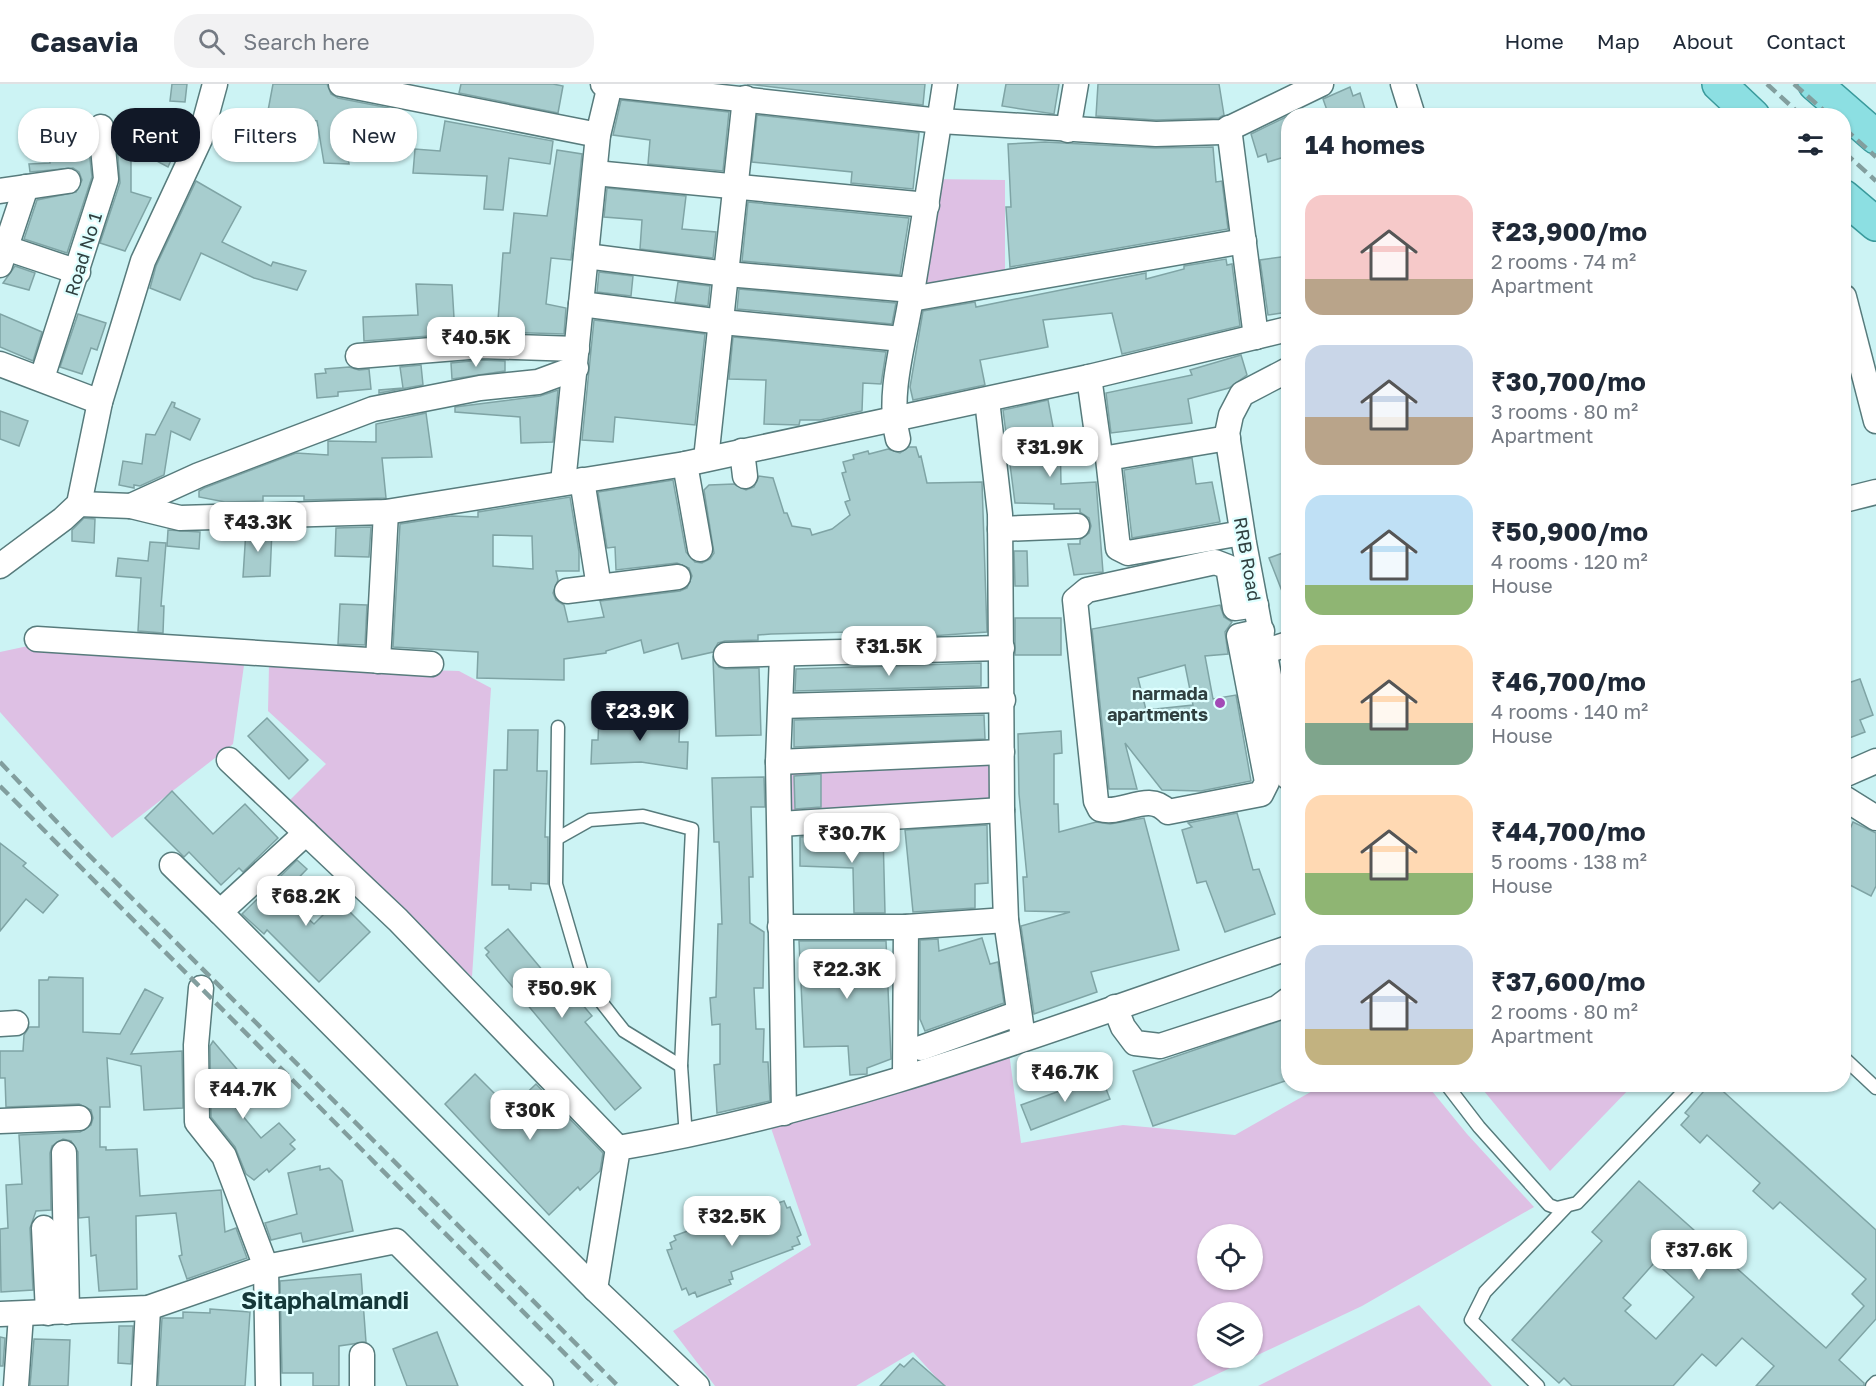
<!DOCTYPE html>
<meta charset="utf-8">
<style>
body{margin:0;font-family:"Golos Text",sans-serif;background:#f2f2f3;color:#1f2937;height:100vh;display:flex;flex-direction:column;font-size:22px;white-space:nowrap}
*{box-sizing:border-box;margin:0}
p{font-size:20px;color:#747a83}
.icon{flex:none;width:33px;height:33px;fill:none;stroke:currentColor;stroke-width:2;stroke-linecap:round;stroke-linejoin:round}
.map{position:relative;flex:1;overflow:hidden}
.drawer{position:absolute;left:1281px;top:24px;width:570px;height:984px;display:flex;flex-direction:column;background:#fff;border-radius:24px;box-shadow:0 2px 4px #0004}
.drawer>*{flex:none}
.guide{position:absolute;left:18px;top:24px;width:570px;height:54px;display:flex;gap:12px}
.buttons{position:absolute;left:1197px;top:1140px;display:grid;gap:12px}
.buttons a{display:grid;place-items:center;width:66px;height:66px;border-radius:50%;background:#fff;box-shadow:0 2px 4px #0004;font-size:30px}
.price{position:absolute;translate:-50% -51px;padding:0 14px;border-radius:12px;background:#fff;color:#222;font-size:20px;line-height:39px;filter:drop-shadow(0 2px 3px #0008)}
.price::after{content:'';position:absolute;left:50%;top:36px;width:18px;height:14px;margin-left:-9px;background:inherit;clip-path:polygon(0 0,100% 0,50% 100%)}
.price.current{background:#111827;color:#fff}
ul{padding:0;list-style:none}
li{display:flex;align-items:center;gap:18px;height:150px;padding:0 24px}
li span{display:grid;place-items:center;flex:none;width:168px;height:120px;border-radius:18px;color:#555}
li>.icon{margin-inline-start:auto}
span .icon{width:72px;height:72px;fill:#fffc;stroke-width:1}
li b{font-size:26px}
h2{display:flex;justify-content:space-between;align-items:center;height:72px;padding:0 24px;font-size:26px}
.pill{padding:0 21px;border-radius:24px;background:#fff;box-shadow:0 2px 4px #0004;font-size:21px;line-height:54px}
.pill.current{background:#111827;color:#fff}
header{display:flex;align-items:center;gap:36px;box-sizing:border-box;height:84px;padding:0 30px;background:#fff;border-bottom:2px solid #e0e1e3}
header strong{font-size:28px}
nav{display:flex;gap:33px;margin-inline-start:auto;font-size:21px}
.search{width:420px;height:54px;background:#f2f2f3;display:flex;align-items:center;gap:15px;box-sizing:border-box;padding:0 21px;border-radius:24px;color:#747a83;font-size:22px}
.map>svg:first-child{display:block}
.green{fill:#dec0e4;fill-rule:evenodd}
.building{fill:#a7cdce;stroke:#7fa4a5;stroke-width:1.5;fill-rule:evenodd}
.lines{fill:none;stroke-linecap:round;stroke-linejoin:round}
.service-casing{stroke:#577b7c;stroke-width:15}
.minor-casing{stroke:#577b7c;stroke-width:27}
.primary-casing{stroke:#3a9a9c;stroke-width:36}
.service{stroke:#fff;stroke-width:12}
.minor{stroke:#fff;stroke-width:24}
.primary{stroke:#8cdfe2;stroke-width:33}
.rail{stroke:#829e9e;stroke-width:4.5;stroke-dasharray:12 6;stroke-linecap:butt}
.poi-dot{fill:#a34ab6;stroke:#dfffff;stroke-width:2}
.labels{text-anchor:middle;dominant-baseline:central;stroke-width:4.5;stroke-linejoin:round;paint-order:stroke}
.street-label{font-size:18px;fill:#304040;stroke:#dfffff}
.poi-label{font-size:18px;font-weight:bold;fill:#304040;stroke:#dfffff;text-anchor:end}
.district-label{font-size:24px;font-weight:bold;fill:#153839;stroke:#dfffff}
</style>
<header>
<strong>Casavia</strong>
<div class="search"><svg class="icon" aria-label="search" viewBox="0 0 24 24"><circle cx="10" cy="10" r="6"/><path d="M15 15l6 6"/></svg>Search here</div>
<nav><a>Home</a><a>Map</a><a>About</a><a>Contact</a></nav>
</header>
<div class="map">
<svg width="1876" height="1302" viewBox="0 0 1876 1302">
<rect width="100%" height="100%" fill="#ccf3f4"/>
<g class="green">
<polygon points="931,95 1005,96 1005,195 911,215"/>
<polygon points="42,559 245,574 233,660 112,754 0,628 0,568"/>
<polygon points="269,581 459,587 491,604 472,893 288,718 326,680 268,627"/>
<polygon points="1002,668 1002,726 780,740 778,678"/>
<path d="M1009,968l12,91 102,-18 112,10 88,-50h104l40,49 67,73 -172,99 -170,80h-248l-31,-34 -57,34h-141l-42,-55 138,-86 -40,-117zM1208,1150h44v46h-44zM1208,1228h44v46h-44z"/>
<polygon points="1479,1001 1633,1001 1550,1087"/>
<polygon points="1419,1221 1492,1302 1258,1302"/>
</g>
<g class="building">
<polygon points="172,0 187,0 185,18 170,17"/>
<polygon points="273,0 327,0 331,10 338,14 389,24 383,59 345,52 349,80 324,79 317,37 285,31 280,54 237,45 240,26 267,32"/>
<polygon points="461,0 553,0 563,2 558,29 459,9"/>
<polygon points="747,0 925,0 923,21"/>
<polygon points="1006,0 1059,0 1054,30 1002,22"/>
<polygon points="1098,0 1219,0 1224,31 1219,34 1156,36 1096,32"/>
<polygon points="1350,3 1353,12 1360,9 1367,32 1329,32 1323,15"/>
<polygon points="621,16 729,28 723,87 648,80 650,56 613,51"/>
<polygon points="757,31 919,49 913,105 851,99 852,88 752,78"/>
<polygon points="1288,32 1288,72 1268,78 1266,70 1258,73 1251,50"/>
<polygon points="445,37 553,57 550,80 509,74 503,126 484,125 487,92 413,89 415,65 440,67"/>
<polygon points="162,46 181,54 168,83 149,73"/>
<polygon points="116,47 131,47 131,108 151,114 125,167 100,159 120,99"/>
<polygon points="87,49 92,93 67,169 24,155 37,116 76,108 82,96 79,88 73,84 30,88 29,80 50,79 48,63 68,62 68,50"/>
<polygon points="1045,58 1155,64 1213,63 1216,98 1222,97 1228,145 1010,183 1006,123 1011,123 1008,60"/>
<polygon points="557,66 582,70 571,176 551,174 546,220 566,224 564,250 503,248 504,237 498,236 503,169 510,169 514,129 547,132"/>
<polygon points="196,97 241,123 222,158 271,182 273,178 306,187 297,206 254,194 201,169 180,216 150,204 156,182"/>
<polygon points="607,104 686,112 682,145 716,148 713,174 640,165 642,136 604,133"/>
<polygon points="748,118 909,134 900,191 742,177"/>
<polygon points="1288,172 1288,228 1268,231 1260,176"/>
<polygon points="1226,175 1227,181 1232,180 1240,242 1122,270 1112,229 1043,236 1048,263 980,276 985,301 913,316 910,303 923,227 975,218 976,223 1146,189 1146,195 1184,185 1184,182"/>
<polygon points="15,182 35,189 29,206 3,199"/>
<polygon points="599,188 633,192 631,212 597,208"/>
<polygon points="678,198 710,202 708,222 675,218"/>
<polygon points="416,200 452,201 455,250 364,257 363,233 418,231"/>
<polygon points="739,205 896,219 892,240 737,225"/>
<polygon points="0,230 42,248 33,277 0,263"/>
<polygon points="78,230 106,239 97,266 91,264 82,290 60,283"/>
<polygon points="594,236 705,250 695,341 615,333 613,358 582,356"/>
<polygon points="733,253 886,268 881,300 863,299 862,327 820,336 800,336 799,341 764,340 766,296 729,295"/>
<polygon points="1241,271 1247,291 1229,304 1188,315 1192,339 1111,349 1106,309 1192,291 1190,286"/>
<polygon points="481,276 505,277 505,287 452,295 451,279"/>
<polygon points="421,281 423,301 379,309 379,306 403,304 400,283"/>
<polygon points="349,283 359,286 369,285 371,305 338,308 338,312 317,314 315,290 326,289 325,285"/>
<polygon points="558,306 553,358 521,359 520,333 455,328 455,323 540,312"/>
<polygon points="1048,316 1054,348 1060,348 1061,400 1096,398 1103,488 1074,491 1068,460 1080,460 1080,456 1089,449 1091,442 1089,434 1080,428 1080,425 1054,425 1054,420 1015,419 1003,326"/>
<polygon points="172,318 175,319 174,323 200,335 190,356 171,347 164,391 140,402 134,401 134,404 119,401 123,377 142,380 146,350 155,351"/>
<polygon points="0,327 28,337 19,362 0,355"/>
<polygon points="426,329 432,373 382,374 386,414 304,416 304,412 263,412 263,417 225,418 199,413 199,407 204,404 296,369 328,371 328,357 376,358 376,340"/>
<path d="M909,363h7l3,10 2,-1 6,27 55,-1 5,150 -56,4v-6l-160,4 -13,1v5l-33,1 -7,2 -5,9 -31,7 -4,-16 -34,10 -3,-13 -35,11v2l-42,6v21l-87,-2 1,-26 -85,-5 7,-123 52,-8 26,1v-5l92,-15 9,55v19h-23l2,9 -5,13 3,7 8,5 4,17 36,-5 -4,-16 80,-10 7,-3 5,-12 -3,-8 -12,-5 -61,7 -1,-23 -8,1 -9,-56 75,-12 13,72 9,10 7,1 8,-4 4,-6 -10,-63 5,-5 25,-1 12,6 8,-3 5,-11 14,2 11,35h3l5,13 18,3 2,6 20,-6 18,-14 -5,-13 5,-2 -8,-27 4,-1 -3,-10 11,-3 -1,-4 15,-4 1,3 19,-5 12,4zM493,451l39,1 1,33 -40,-3z"/>
<polygon points="1192,374 1196,400 1212,398 1220,438 1132,454 1124,386"/>
<polygon points="84,434 95,435 94,459 72,457 72,446"/>
<polygon points="371,443 369,473 335,472 336,444"/>
<polygon points="168,446 200,448 199,465 167,462"/>
<polygon points="246,446 272,446 270,492 243,493"/>
<polygon points="150,458 166,459 161,522 164,522 163,549 138,547 141,494 116,492 118,474 148,477"/>
<polygon points="1014,467 1027,467 1028,502 1015,502"/>
<polygon points="1288,467 1288,520 1287,520 1269,474"/>
<polygon points="340,520 367,521 365,561 338,560"/>
<path d="M1220,521l4,12 8,5 -7,10 3,22 -23,2 8,43 23,-4 15,86 -50,10 -39,-1 -37,-47 12,46h-28l-17,-160zM1185,581l8,40 -47,5 -8,-32z"/>
<rect x="1015" y="534" width="46" height="37"/>
<polygon points="713,574 719,583 726,585 759,584 761,651 716,652"/>
<polygon points="981,579 981,602 795,607 796,585"/>
<polygon points="1846,594 1848,599 1860,595 1873,631 1860,636 1865,648 1844,656 1844,595"/>
<polygon points="984,631 985,655 794,663 794,636"/>
<polygon points="599,632 680,635 679,658 688,658 687,685 641,678 591,680 592,656 598,656"/>
<polygon points="267,634 308,676 289,695 248,652"/>
<polygon points="508,646 538,646 537,687 547,687 545,753 548,753 548,800 531,799 531,806 509,805 509,801 492,801 494,686 507,686"/>
<polygon points="1061,647 1062,669 1054,670 1054,720 1058,720 1059,748 1096,738 1110,740 1144,734 1179,866 1091,888 1097,908 1034,930 1021,842 1070,828 1025,827 1023,793 1027,793 1019,710 1018,650"/>
<polygon points="821,690 821,723 795,725 794,692"/>
<polygon points="764,693 765,723 751,723 753,793 749,793 750,839 764,848 763,904 754,904 756,945 764,945 763,978 768,978 770,1017 717,1029 714,981 720,980 720,940 712,941 710,914 716,913 718,840 722,840 719,758 714,758 712,694"/>
<polygon points="172,707 213,750 245,720 278,754 243,788 239,784 221,801 189,768 184,773 145,734"/>
<polygon points="1237,729 1253,786 1259,785 1275,830 1225,848 1206,797 1197,799 1182,746 1192,743 1188,739"/>
<polygon points="1853,738 1876,749 1876,802 1871,812 1844,798 1844,742 1850,745"/>
<polygon points="987,741 988,799 975,800 975,824 913,828 905,746"/>
<polygon points="883,748 885,829 854,829 853,784 800,782 800,753"/>
<polygon points="0,759 26,779 23,782 58,811 43,829 26,815 0,847"/>
<polygon points="297,776 307,785 282,811 314,840 338,816 370,848 319,898 267,846 264,850 242,830"/>
<polygon points="508,845 564,912 571,907 592,932 585,938 641,1004 615,1026 486,871 489,868 485,864"/>
<polygon points="982,854 990,880 998,878 1004,919 925,947 920,935 920,856 938,855 939,867"/>
<polygon points="799,857 886,857 891,975 867,984 867,990 850,991 848,962 804,963"/>
<polygon points="49,893 83,894 83,948 120,950 145,905 163,914 131,970 182,967 183,1024 144,1026 141,982 107,974 110,1023 100,1023 100,1063 106,1063 106,1066 137,1065 140,1112 221,1106 225,1148 236,1144 247,1174 187,1195 179,1172 182,1171 176,1129 136,1132 137,1205 99,1207 96,1171 91,1172 89,1133 79,1134 78,1068 71,1057 63,1055 52,1062 50,1069 51,1126 36,1127 30,1144 33,1206 1,1208 0,1145 8,1144 6,1101 22,1100 19,1051 80,1048 91,1041 93,1034 91,1026 79,1020 6,1023 5,994 0,994 0,967 23,967 24,951 29,943 39,943 39,896 48,896"/>
<polygon points="1288,934 1288,996 1153,1042 1133,987"/>
<polygon points="213,957 252,1003 232,1019 261,1054 279,1039 295,1056 290,1060 295,1065 269,1088 267,1085 254,1096 246,1090 235,1063 211,1033 210,962"/>
<polygon points="475,990 510,1025 536,1000 603,1069 600,1087 580,1106 578,1103 549,1131 445,1020"/>
<polygon points="1101,992 1110,1015 1031,1046 1021,1021"/>
<path d="M1710,1000h5l161,146v89l-37,41 25,23v3h-108l18,-20 -32,-28 -26,28 -14,-12 -29,32h-101l-8,-8 -5,5 -47,-43 90,-99 -10,-9 47,-51 187,167 38,-42 -12,-12 14,-15 -86,-77 -7,7 -20,-18 7,-8 -53,-48 -7,8 -19,-18 8,-9 -4,-3zM1655,1178l39,35 -38,42 -31,-28 6,-6 -8,-7z"/>
<polygon points="320,1082 320,1086 329,1084 342,1097 353,1147 303,1158 301,1149 271,1156 265,1139 297,1130 288,1089"/>
<polygon points="776,1116 778,1119 784,1117 787,1124 790,1123 801,1151 797,1153 800,1160 792,1163 793,1165 731,1188 733,1195 729,1196 731,1200 697,1213 695,1208 689,1211 686,1204 682,1206 667,1166 672,1165 670,1159 676,1156 674,1152 707,1140 708,1145"/>
<polygon points="361,1190 366,1258 339,1262 339,1302 313,1302 313,1289 282,1289 280,1197"/>
<polygon points="210,1225 250,1228 245,1302 158,1302 162,1234 183,1234 183,1228 210,1229"/>
<polygon points="119,1242 133,1242 131,1280 118,1279"/>
<polygon points="437,1248 458,1302 407,1302 393,1265"/>
<polygon points="0,1253 5,1254 3,1282 0,1282"/>
<polygon points="34,1255 70,1256 68,1302 30,1302"/>
<polygon points="913,1274 945,1302 880,1302 900,1280 904,1283"/>
</g>
<g class="lines">
<g class="service-casing">
<g id="service">
<polyline points="558,643 556,800 584,896 624,947 681,982"/>
<polyline points="558,754 590,736 643,732 692,745 681,982 686,1053"/>
<polyline points="1844,974 1876,1004"/>
<polyline points="1446,1000 1479,1043 1549,1121 1557,1124 1577,1119 1691,1000"/>
<polyline points="1538,1302 1471,1236 1485,1208 1566,1123"/>
<polyline points="1872,1302 1876,1298"/>
</g>
</g>
<g class="minor-casing">
<g id="minor">
<polyline points="341,0 598,51"/>
<polyline points="603,0 940,37 1156,50 1222,48 1321,0"/>
<polyline points="1403,0 1413,32"/>
<polyline points="1229,44 1256,253"/>
<polyline points="1068,46 1076,0"/>
<polyline points="595,89 927,121"/>
<polyline points="0,107 68,97"/>
<polyline points="6,164 78,188"/>
<polyline points="586,172 727,190 912,206"/>
<polyline points="0,181 26,103"/>
<polyline points="1844,213 1876,337"/>
<polyline points="911,215 1244,157"/>
<polyline points="581,220 722,238 902,255"/>
<polyline points="358,272 481,262 577,265"/>
<polyline points="0,280 100,318"/>
<polyline points="1288,286 1242,310 1231,331 1227,350 1244,459 1288,693"/>
<polyline points="1089,293 1099,364"/>
<polyline points="42,294 106,95 101,43"/>
<polyline points="987,316 1000,430 1002,726 1006,836 1023,954"/>
<polyline points="1228,354 1108,374 1118,464 1128,469 1242,449"/>
<path d="M898,355c-11,-45 6,-96 13,-141 12,-71 23,-143 34,-214"/>
<polyline points="742,367 745,392"/>
<polyline points="706,375 745,14"/>
<polyline points="685,380 700,465"/>
<polyline points="582,396 599,503 678,493"/>
<polyline points="563,399 598,51 610,1"/>
<polyline points="1844,416 1876,408"/>
<polyline points="79,420 131,422 180,434 386,428 685,380 1089,293 1288,245"/>
<polyline points="131,422 199,391 373,325 480,304 538,298 576,284"/>
<polyline points="1000,445 1077,442"/>
<polyline points="0,482 63,435 79,420 100,318 143,177 200,55 215,0"/>
<polyline points="567,507 599,503"/>
<path d="M1256,521l-21,3 -7,-41 -13,-5 -128,28 -12,10 21,201 4,8c23,7 48,-19 68,3l93,-18 6,-12 -28,-146 23,-5"/>
<polyline points="37,555 431,580"/>
<polyline points="1266,567 1288,560"/>
<polyline points="782,570 778,678 784,1029"/>
<polyline points="726,571 1002,564"/>
<polyline points="378,577 386,428"/>
<polyline points="781,622 1003,616"/>
<polyline points="229,676 398,836 618,1064"/>
<polyline points="778,678 1002,668"/>
<polyline points="1844,691 1876,677"/>
<polyline points="1844,714 1876,734"/>
<polyline points="780,740 1002,726"/>
<polyline points="172,781 220,828 306,749"/>
<polyline points="220,828 595,1205 697,1302"/>
<polyline points="780,843 906,843 1006,836"/>
<polyline points="201,904 196,961 197,1038 224,1072 266,1183 268,1302"/>
<polyline points="1115,923 1123,943 1135,959 1160,962 1277,924 1288,916"/>
<polyline points="0,940 16,939"/>
<polyline points="921,964 1019,929"/>
<polyline points="905,992 906,843"/>
<polyline points="0,1037 79,1034"/>
<polyline points="64,1069 67,1228"/>
<polyline points="44,1144 48,1229"/>
<path d="M595,1205l23,-141c227,-38 453,-126 670,-200"/>
<polyline points="0,1230 148,1224 266,1183 396,1157 541,1302"/>
<polyline points="362,1271 362,1302"/>
<polyline points="16,1302 21,1231"/>
<polyline points="144,1302 148,1224"/>
</g>
</g>
<g class="primary-casing">
<g id="primary">
<polyline points="1719,0 1753,32"/>
<polyline points="1815,0 1876,53"/>
<polyline points="1844,113 1876,140"/>
</g>
</g>
<use href="#service" class="service"/>
<use href="#minor" class="minor"/>
<use href="#primary" class="primary"/>
<g class="rail">
<polyline points="1767,0 1802,32"/>
<polyline points="1794,0 1830,32"/>
<polyline points="1844,44 1876,73"/>
<polyline points="1844,68 1876,97"/>
<polyline points="0,678 75,757 618,1302"/>
<polyline points="0,702 597,1302"/>
</g>
</g>
<circle class="poi-dot" cx="1220" cy="619" r="6"/>
<g class="labels">
<g class="street-label">
<text transform="translate(83 170) rotate(-73)">Road No 1</text>
<text transform="translate(1248 475) rotate(80)">RRB Road</text>
</g>
<g class="poi-label">
<text x="1208" y="609">narmada<tspan x="1208" dy="21">apartments</tspan></text>
</g>
<g class="district-label">
<text x="325" y="1215">Sitaphalmandi</text>
</g>
</g>
</svg>
<div class="buttons">
<a><svg class="icon" aria-label="locate" viewBox="0 0 24 24"><circle cx="12" cy="12" r="6"/><path d="M12 2v4M12 18v4M2 12h4M18 12h4"/></svg></a>
<a><svg class="icon" aria-label="layers" viewBox="0 0 24 24"><path d="M12 4l9 5-9 5-9-5zM3 14l9 5 9-5"/></svg></a>
</div>
<b class="price" style="left:476px;top:284px">₹40.5K</b>
<b class="price" style="left:1050px;top:394px">₹31.9K</b>
<b class="price" style="left:258px;top:469px">₹43.3K</b>
<b class="price" style="left:889px;top:593px">₹31.5K</b>
<b class="price current" style="left:640px;top:658px">₹23.9K</b>
<b class="price" style="left:852px;top:780px">₹30.7K</b>
<b class="price" style="left:306px;top:843px">₹68.2K</b>
<b class="price" style="left:847px;top:916px">₹22.3K</b>
<b class="price" style="left:562px;top:935px">₹50.9K</b>
<b class="price" style="left:1065px;top:1019px">₹46.7K</b>
<b class="price" style="left:243px;top:1036px">₹44.7K</b>
<b class="price" style="left:530px;top:1057px">₹30K</b>
<b class="price" style="left:732px;top:1163px">₹32.5K</b>
<b class="price" style="left:1699px;top:1197px">₹37.6K</b>
<div class="guide">
<a class="pill">Buy</a>
<a class="pill current">Rent</a>
<a class="pill">Filters</a>
<a class="pill">New</a>
</div>
<section class="drawer">
<h2>14 homes<svg class="icon" aria-label="filters" viewBox="0 0 24 24"><path d="M4 7h16M4 17h16"/><circle cx="9" cy="7" r="2"/><circle cx="15" cy="17" r="2"/></svg></h2>
<ul>
<li><span style="background:linear-gradient(#f6c9c9 70%,#b9a48a 0)"><svg class="icon" aria-label="home" viewBox="0 0 24 24"><path d="M3 11l9-7 9 7M6 9v11h12V9"/></svg></span><div><b>₹23,900/mo</b><p>2 rooms · 74 m²</p><p>Apartment</p></div></li>
<li><span style="background:linear-gradient(#c9d6e8 60%,#b9a48a 0)"><svg class="icon" aria-label="home" viewBox="0 0 24 24"><path d="M3 11l9-7 9 7M6 9v11h12V9"/></svg></span><div><b>₹30,700/mo</b><p>3 rooms · 80 m²</p><p>Apartment</p></div></li>
<li><span style="background:linear-gradient(#bfe0f5 75%,#8fb573 0)"><svg class="icon" aria-label="home" viewBox="0 0 24 24"><path d="M3 11l9-7 9 7M6 9v11h12V9"/></svg></span><div><b>₹50,900/mo</b><p>4 rooms · 120 m²</p><p>House</p></div></li>
<li><span style="background:linear-gradient(#ffd9b3 65%,#7fa58c 0)"><svg class="icon" aria-label="home" viewBox="0 0 24 24"><path d="M3 11l9-7 9 7M6 9v11h12V9"/></svg></span><div><b>₹46,700/mo</b><p>4 rooms · 140 m²</p><p>House</p></div></li>
<li><span style="background:linear-gradient(#ffd9b3 65%,#8fb573 0)"><svg class="icon" aria-label="home" viewBox="0 0 24 24"><path d="M3 11l9-7 9 7M6 9v11h12V9"/></svg></span><div><b>₹44,700/mo</b><p>5 rooms · 138 m²</p><p>House</p></div></li>
<li><span style="background:linear-gradient(#c9d6e8 70%,#c2b280 0)"><svg class="icon" aria-label="home" viewBox="0 0 24 24"><path d="M3 11l9-7 9 7M6 9v11h12V9"/></svg></span><div><b>₹37,600/mo</b><p>2 rooms · 80 m²</p><p>Apartment</p></div></li>
</ul>
</section>
</div>
